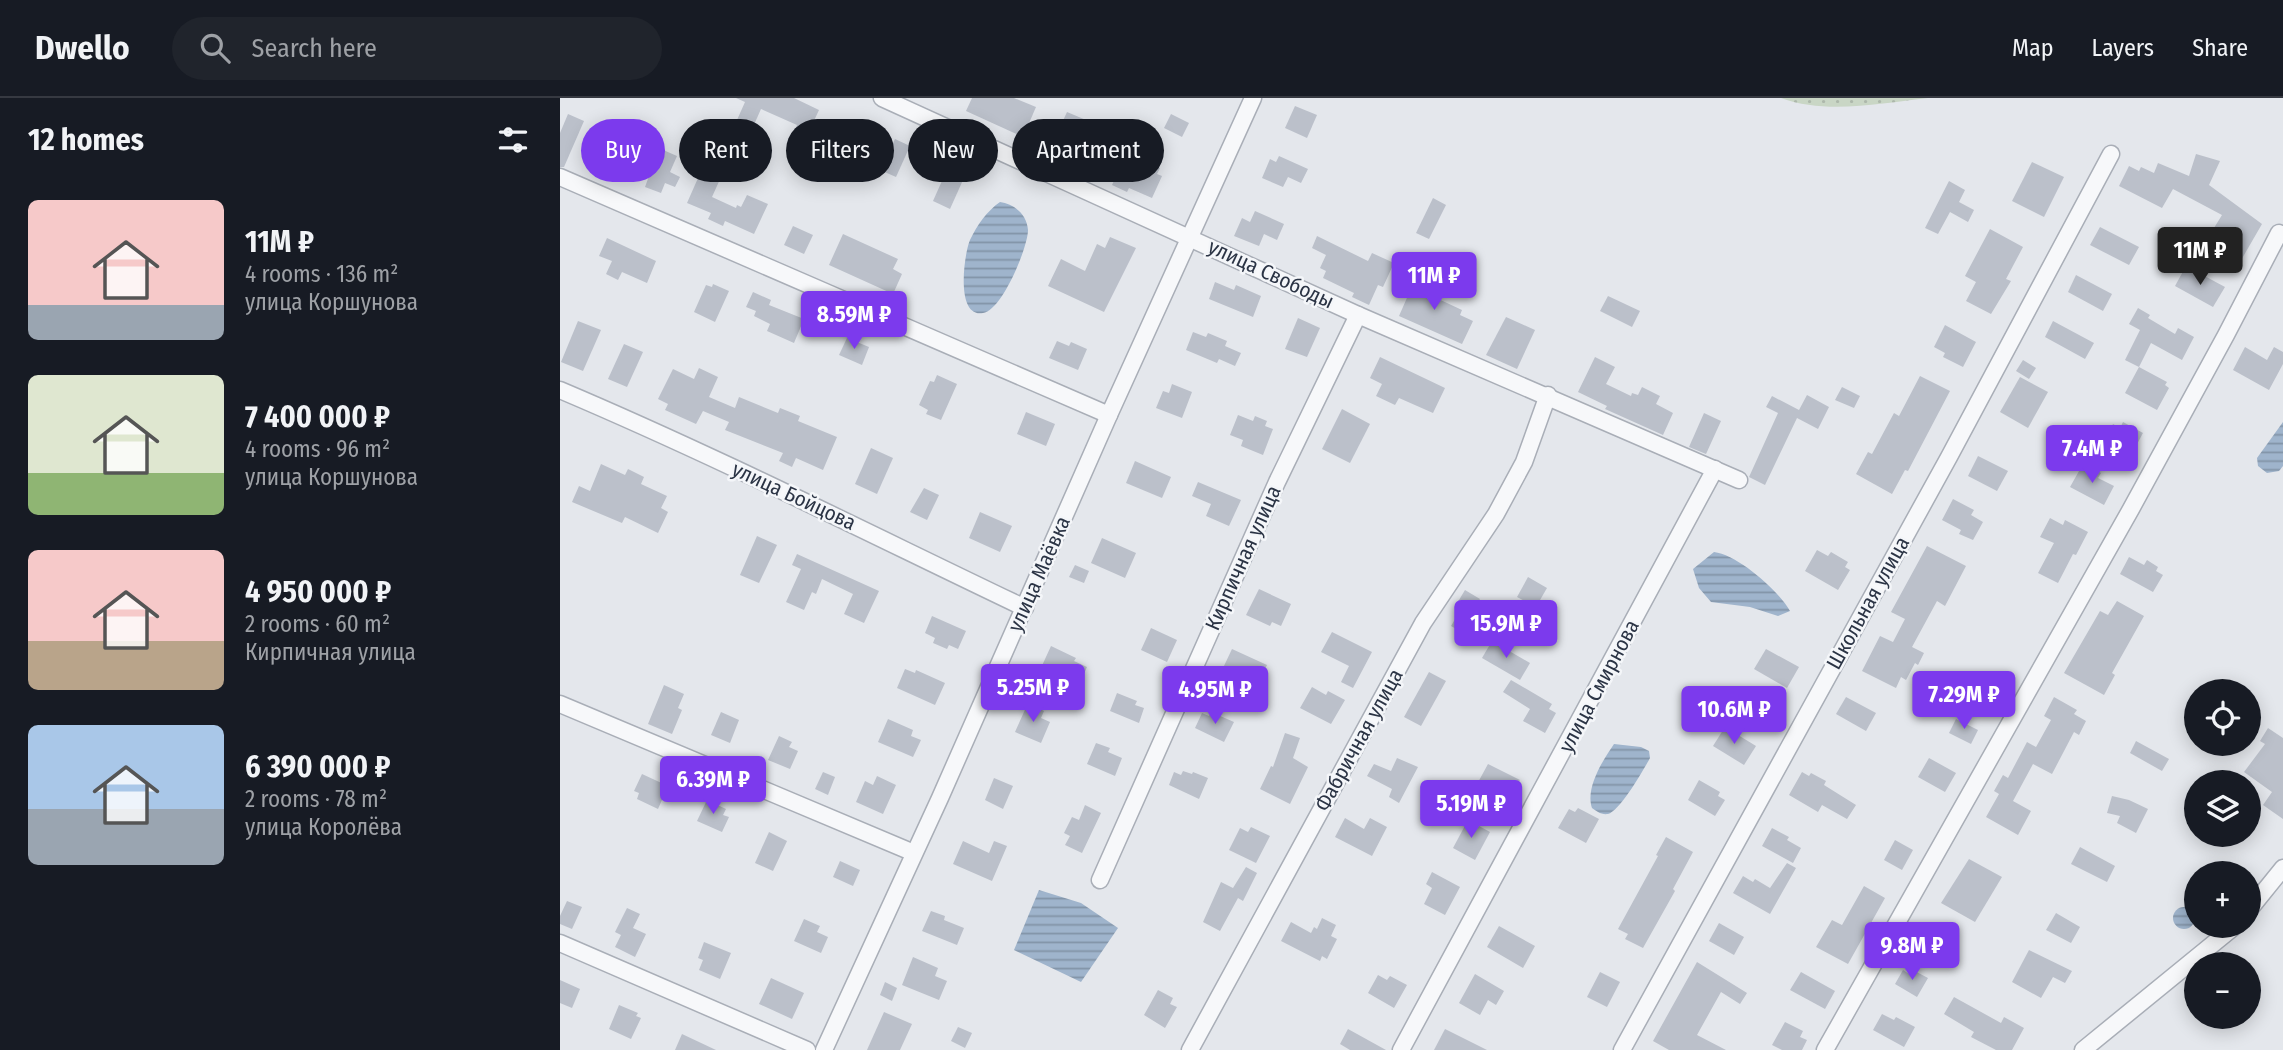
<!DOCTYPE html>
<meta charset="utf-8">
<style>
body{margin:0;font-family:"Fira Sans Condensed",sans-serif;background:#20242c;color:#f1f3f6;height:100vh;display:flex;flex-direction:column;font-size:26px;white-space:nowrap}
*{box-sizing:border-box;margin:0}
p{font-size:23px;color:#9ea1a6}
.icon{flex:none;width:38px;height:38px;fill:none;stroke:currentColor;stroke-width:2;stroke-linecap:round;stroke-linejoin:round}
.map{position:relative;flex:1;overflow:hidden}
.drawer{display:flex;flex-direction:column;background:#171b24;width:560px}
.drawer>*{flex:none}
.guide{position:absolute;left:21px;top:21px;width:665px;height:63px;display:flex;gap:14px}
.tools{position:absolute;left:1624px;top:581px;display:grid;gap:14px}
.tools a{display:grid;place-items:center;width:77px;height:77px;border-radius:50%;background:#171b24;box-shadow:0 4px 18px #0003;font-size:35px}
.price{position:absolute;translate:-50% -60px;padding:0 16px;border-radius:7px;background:#7c3aed;color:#fff;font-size:23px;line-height:46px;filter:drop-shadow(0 2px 4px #0008)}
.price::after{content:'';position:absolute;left:50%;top:42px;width:21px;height:16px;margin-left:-10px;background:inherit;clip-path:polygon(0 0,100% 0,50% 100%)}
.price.current{background:#222;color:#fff}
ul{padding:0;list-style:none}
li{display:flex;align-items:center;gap:21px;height:175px;padding:0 28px}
li span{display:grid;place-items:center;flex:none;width:196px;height:140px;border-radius:10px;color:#555}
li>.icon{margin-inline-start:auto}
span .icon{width:84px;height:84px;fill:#fffc;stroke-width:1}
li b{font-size:30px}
h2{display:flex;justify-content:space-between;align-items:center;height:84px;padding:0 28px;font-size:30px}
.pill{padding:0 24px;border-radius:32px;background:#171b24;box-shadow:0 4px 18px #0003;font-size:24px;line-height:63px}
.pill.current{background:#7c3aed;color:#fff}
header{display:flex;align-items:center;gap:42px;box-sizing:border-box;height:98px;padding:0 35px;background:#171b24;border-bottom:2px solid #363941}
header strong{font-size:33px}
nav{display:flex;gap:38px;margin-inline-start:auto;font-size:24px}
.search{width:490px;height:63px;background:#20242c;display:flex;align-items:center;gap:18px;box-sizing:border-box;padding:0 24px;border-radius:38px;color:#9ea1a6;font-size:26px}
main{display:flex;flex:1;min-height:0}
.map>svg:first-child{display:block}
.grass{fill:url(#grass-dots)}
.water{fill:url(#water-rules)}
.building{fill:#bbc0ca}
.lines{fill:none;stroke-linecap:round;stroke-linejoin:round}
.minor-casing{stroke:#a9aeb7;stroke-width:19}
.minor{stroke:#f7f8fa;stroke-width:16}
.labels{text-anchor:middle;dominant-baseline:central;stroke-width:5;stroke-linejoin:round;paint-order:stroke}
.street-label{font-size:21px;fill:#2b3445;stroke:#f4f6f9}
</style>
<header>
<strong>Dwello</strong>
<div class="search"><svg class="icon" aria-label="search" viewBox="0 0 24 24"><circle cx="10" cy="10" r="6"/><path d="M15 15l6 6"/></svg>Search here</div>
<nav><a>Map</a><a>Layers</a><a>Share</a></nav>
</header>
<main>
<section class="drawer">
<h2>12 homes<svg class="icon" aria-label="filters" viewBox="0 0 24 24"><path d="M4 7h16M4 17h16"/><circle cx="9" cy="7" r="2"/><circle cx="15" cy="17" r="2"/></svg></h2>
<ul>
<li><span style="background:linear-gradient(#f6c9c9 75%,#9aa5b1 0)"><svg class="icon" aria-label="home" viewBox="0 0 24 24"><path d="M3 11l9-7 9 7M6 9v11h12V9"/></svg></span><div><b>11M ₽</b><p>4 rooms · 136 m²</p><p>улица Коршунова</p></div></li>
<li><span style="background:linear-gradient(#dfe7d0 70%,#8fb573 0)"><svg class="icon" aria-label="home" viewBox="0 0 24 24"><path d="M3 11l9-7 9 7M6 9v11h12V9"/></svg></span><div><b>7 400 000 ₽</b><p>4 rooms · 96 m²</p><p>улица Коршунова</p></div></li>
<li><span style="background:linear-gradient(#f6c9c9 65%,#b9a48a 0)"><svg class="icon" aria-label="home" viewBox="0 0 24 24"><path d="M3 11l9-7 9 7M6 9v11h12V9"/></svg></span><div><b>4 950 000 ₽</b><p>2 rooms · 60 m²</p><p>Кирпичная улица</p></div></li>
<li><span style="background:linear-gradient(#a9c7e8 60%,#9aa5b1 0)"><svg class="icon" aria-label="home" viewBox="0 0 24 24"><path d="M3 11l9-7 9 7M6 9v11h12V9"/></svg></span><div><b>6 390 000 ₽</b><p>2 rooms · 78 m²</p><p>улица Королёва</p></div></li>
</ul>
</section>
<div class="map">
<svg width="1723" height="952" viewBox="0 0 1723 952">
<defs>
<pattern id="grass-dots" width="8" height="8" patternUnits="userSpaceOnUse" patternTransform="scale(1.75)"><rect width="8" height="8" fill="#c9d6c5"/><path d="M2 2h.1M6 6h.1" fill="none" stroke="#adb8ab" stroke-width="1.8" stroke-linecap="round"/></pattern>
<pattern id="water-rules" width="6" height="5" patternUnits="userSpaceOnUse" patternTransform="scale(1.75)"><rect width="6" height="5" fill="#9fb4cc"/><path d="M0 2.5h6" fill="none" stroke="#8293a7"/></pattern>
</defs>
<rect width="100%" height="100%" fill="#e4e7ec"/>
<path class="grass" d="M1221,0h147c-47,5 -101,17 -147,0z"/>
<g class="water">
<path d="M440,104c14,2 27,12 28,28 0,17 -26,81 -45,83 -28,5 -19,-59 -13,-73 7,-15 17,-29 30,-38z"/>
<polygon points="1723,324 1723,368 1719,373 1707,375 1698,368 1697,360"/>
<path d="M1154,454c24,3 64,38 76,59l-12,5 -28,-9 -39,-5 -12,-14 -6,-19z"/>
<path d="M1054,646l27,3 8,4 1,7c-6,11 -30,53 -42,56 -7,1 -12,-3 -16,-6 -7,-20 11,-48 22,-64z"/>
<polygon points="479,792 521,805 558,830 521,884 454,852"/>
<circle cx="1624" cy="820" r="11"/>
</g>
<g class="building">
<polygon points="176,0 234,0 259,12 245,42 233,37 237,27 201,11 193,29 177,22 185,4"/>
<polygon points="412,0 454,0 476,9 463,39 406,13"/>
<polygon points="735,8 757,17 747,40 725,30"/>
<polygon points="507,14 526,22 511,58 491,49"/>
<polygon points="8,16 24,23 4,69 0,69 0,35"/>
<polygon points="611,16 629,25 622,39 604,30"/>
<polygon points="285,21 300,28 292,47 277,41"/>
<polygon points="53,35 74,44 69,54 94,67 101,51 117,58 110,74 120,79 115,89 105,85 101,95 85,89 89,78 63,67 59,77 39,68"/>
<polygon points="335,41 350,48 336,79 320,72"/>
<polygon points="567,55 600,70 597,76 602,78 592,100 569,90 567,94 552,87"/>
<polygon points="1636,56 1660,63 1649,87 1702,126 1680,164 1646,143 1662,117 1613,91 1602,110 1559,88 1569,68 1579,73 1581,69 1594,75 1598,65 1629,78"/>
<polygon points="719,58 748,71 741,85 728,79 723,89 702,80 710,61 716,64"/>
<polygon points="1472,64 1504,79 1484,119 1452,103"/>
<polygon points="390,65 407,73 390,111 373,103"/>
<polygon points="142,71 161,79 152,99 176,110 177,107 181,109 187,97 208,106 194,136 165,123 163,128 148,121 151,115 127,105"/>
<polygon points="1389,83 1405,92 1399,104 1414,112 1408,124 1390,114 1378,136 1365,130"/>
<polygon points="873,100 886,107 869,141 856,135"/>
<polygon points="695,113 724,126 717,142 704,136 699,148 674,138 682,120 690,124"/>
<polygon points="233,128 253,137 244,156 224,147"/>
<polygon points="1540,129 1579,149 1569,167 1530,147"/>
<polygon points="1430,131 1463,149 1446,181 1451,183 1431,216 1406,203 1416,184 1405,178"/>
<polygon points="283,136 338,161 333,171 342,176 333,196 269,167"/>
<polygon points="757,138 808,163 812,155 834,165 823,189 818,187 809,207 792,199 794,195 763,180 766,173 760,170 766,157 752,150"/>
<polygon points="550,139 576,150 544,214 488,188 501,161 525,173 537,146 545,150"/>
<polygon points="47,140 96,163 87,185 62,174 58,182 46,176 52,163 39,158"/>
<polygon points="1626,168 1665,189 1653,209 1615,188"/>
<polygon points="857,177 874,185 869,195 872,198 902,212 900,217 913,223 902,246 839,218"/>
<polygon points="1516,177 1552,196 1543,213 1508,194"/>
<polygon points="655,184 674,192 676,187 701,198 693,219 649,201"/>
<polygon points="153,186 169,193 155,224 134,214 146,187 152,189"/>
<polygon points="193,194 211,202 209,207 244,221 234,245 207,233 210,226 194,218 196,213 186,209"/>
<polygon points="1048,198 1080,213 1072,229 1040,213"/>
<polygon points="1578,210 1590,217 1588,220 1615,236 1618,230 1634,239 1622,262 1591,245 1579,269 1565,262 1580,232 1569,226"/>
<polygon points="946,219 975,232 957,271 926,257"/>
<polygon points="738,220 760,230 747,259 725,251"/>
<polygon points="18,223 41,232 23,273 1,264"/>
<polygon points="1493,223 1534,245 1525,261 1485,239"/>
<polygon points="1385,227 1416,244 1403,269 1383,259 1385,255 1374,249"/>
<polygon points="633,234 646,239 648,235 667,243 665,248 681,255 675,268 659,261 657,265 626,252"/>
<polygon points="287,240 309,249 302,267 279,257"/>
<polygon points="497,243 509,248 511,244 527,251 518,272 489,260"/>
<polygon points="64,246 83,254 67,289 48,281"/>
<polygon points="1685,249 1707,262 1714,249 1723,254 1723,266 1709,292 1673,272"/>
<polygon points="820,259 885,290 873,315 839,300 835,307 816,298 822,286 810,280"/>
<polygon points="1035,259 1055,269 1046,286 1071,298 1072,295 1078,297 1082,289 1100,298 1096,306 1113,315 1103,337 1045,311 1047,308 1018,294"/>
<polygon points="1463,262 1476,270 1469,281 1456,273"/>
<polygon points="1579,269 1607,284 1605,287 1609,290 1597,312 1565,295"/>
<polygon points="139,270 158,279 149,299 175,310 179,299 218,315 220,310 240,318 238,323 277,339 263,372 236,360 232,369 219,363 223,355 165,332 169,324 143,313 136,326 105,312 108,306 98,301 113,271 134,281"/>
<polygon points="377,277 397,286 381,322 366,316 368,312 359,307 370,283 374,284"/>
<polygon points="1360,278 1390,293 1348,373 1345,372 1332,396 1296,376 1308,354 1312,356 1334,315 1339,318"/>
<polygon points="1460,279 1488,294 1468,330 1440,314"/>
<polygon points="612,286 632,294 622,320 596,310 603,293 609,295"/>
<polygon points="1282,289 1300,298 1294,310 1275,302"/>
<polygon points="1247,297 1269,309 1258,331 1237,320 1205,387 1189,379 1218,315 1206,309 1212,298 1239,312"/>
<polygon points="782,311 810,326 790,365 762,351"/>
<polygon points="466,314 495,326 486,348 457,336"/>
<polygon points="1144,315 1161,323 1146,356 1129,349"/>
<polygon points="678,317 693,323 695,318 707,323 705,328 713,331 703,357 681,348 683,342 670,337"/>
<polygon points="1563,324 1583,335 1568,363 1548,352 1553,343 1546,340 1553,326 1560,330"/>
<polygon points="311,350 333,360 317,396 295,386"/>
<polygon points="1418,358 1448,373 1437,393 1408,378"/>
<polygon points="575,363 611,379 602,400 566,385"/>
<polygon points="41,366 65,377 68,371 84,379 81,386 107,398 101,410 108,414 98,435 65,419 62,425 12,404 19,388 30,393"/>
<polygon points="1523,366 1541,375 1538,380 1554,388 1544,407 1510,389"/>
<polygon points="638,384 681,402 669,428 646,418 651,406 632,398"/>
<polygon points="364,390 379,397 367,422 350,414"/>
<polygon points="1393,401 1414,412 1411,417 1423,424 1413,442 1399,436 1401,432 1382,422"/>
<polygon points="420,414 452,428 440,454 409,440"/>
<polygon points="1490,420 1503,427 1505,422 1528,434 1516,457 1513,456 1498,485 1478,475 1494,445 1480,439"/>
<polygon points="197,438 217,447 199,485 180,477"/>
<polygon points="542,440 576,455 565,480 531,465"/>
<polygon points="1367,448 1406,468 1385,508 1377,503 1352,549 1364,555 1358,567 1355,565 1346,582 1341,579 1336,590 1302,573 1320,538 1333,544 1345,521 1331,514"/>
<polygon points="1257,452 1268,458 1271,454 1288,464 1285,469 1290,472 1278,492 1245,473"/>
<polygon points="237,456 319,493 304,525 284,516 293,496 262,481 256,496 252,494 244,512 226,504 241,471 232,467"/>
<polygon points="1569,459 1584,467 1587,462 1598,469 1596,473 1603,477 1593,494 1560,476"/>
<polygon points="515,467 529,473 524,485 509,479"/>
<polygon points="968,479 987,490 976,509 957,499"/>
<polygon points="699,491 731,506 721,528 712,524 710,528 686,517"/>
<polygon points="905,492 920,501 913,513 929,523 917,543 891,528 901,511 896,507"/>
<polygon points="1557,503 1584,518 1552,575 1555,577 1544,597 1504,575 1540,513 1548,517"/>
<polygon points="372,518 406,533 398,551 389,547 387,551 373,545 375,540 365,535"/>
<polygon points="591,530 617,542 607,564 581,552"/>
<polygon points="772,534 812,554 793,590 781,584 789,568 761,554"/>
<polygon points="932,543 970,565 960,582 922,560"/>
<polygon points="491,548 516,560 514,563 527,569 518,589 480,572"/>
<polygon points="672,551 707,567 698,586 663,570"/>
<polygon points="1206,551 1239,569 1227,590 1194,571"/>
<polygon points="345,571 355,575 356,572 385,585 375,607 337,590"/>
<polygon points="869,574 886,583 861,628 844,619"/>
<polygon points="951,582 992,606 989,611 996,615 985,635 963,623 970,611 943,594"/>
<polygon points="461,583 473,588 467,602 456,597"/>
<polygon points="104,587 124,596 118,610 122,612 112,636 88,626"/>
<polygon points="752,589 766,597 768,593 785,602 771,626 740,610"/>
<polygon points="557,595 577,603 575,607 584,610 579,625 550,613"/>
<polygon points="1286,599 1316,615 1306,633 1276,616"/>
<polygon points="1494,599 1517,612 1514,616 1526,623 1519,637 1514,634 1492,676 1473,666 1453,703 1471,713 1458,737 1426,719 1439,696 1434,693 1443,677 1448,680 1467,644 1476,649 1491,622 1484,618"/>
<polygon points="468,605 484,613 481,620 490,624 481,645 455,634"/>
<polygon points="161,614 179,622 170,645 151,637"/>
<polygon points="651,614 674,624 664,644 635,630 642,615 649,618"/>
<polygon points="328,621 353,632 351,638 361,642 353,659 318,644"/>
<polygon points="1396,621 1418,632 1411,646 1389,635"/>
<polygon points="1165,629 1196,648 1184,667 1153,648"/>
<polygon points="1708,630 1723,640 1723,721 1703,707 1712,694 1684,674 1705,646 1700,643"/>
<polygon points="725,635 740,640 733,660 748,669 730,706 700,691 711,668 713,669"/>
<polygon points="219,638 232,644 229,649 238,653 230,671 208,662"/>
<polygon points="1576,643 1609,661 1602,673 1570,655"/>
<polygon points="536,645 550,650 548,654 562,660 555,678 527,666"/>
<polygon points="837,660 858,669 839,705 829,699 832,691 807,678 814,666 831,673"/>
<polygon points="1369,660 1396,675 1385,694 1358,679"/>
<polygon points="928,666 960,682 948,704 960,710 951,726 935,718 945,703 916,688"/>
<polygon points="623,673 632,676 633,674 648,680 639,701 609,687 614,674 621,677"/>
<polygon points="263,674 275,679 268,697 255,691"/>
<polygon points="1242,674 1249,678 1251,675 1266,683 1264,687 1296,707 1287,721 1262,707 1258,714 1229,697"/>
<polygon points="82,676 108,688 98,711 77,701 79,695 74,693"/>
<polygon points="317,678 336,687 323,716 296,704 305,683 313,687"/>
<polygon points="434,680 453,688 443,711 425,702"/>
<polygon points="1139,682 1160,694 1158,698 1165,702 1155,718 1128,702"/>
<polygon points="1552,698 1569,702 1588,711 1576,735 1557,725 1560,718 1547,715"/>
<polygon points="147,702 166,711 163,717 169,719 162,734 137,723"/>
<polygon points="525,707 541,715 522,755 505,747 510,738 504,735 512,719 519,722"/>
<polygon points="1018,710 1039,721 1026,745 998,730 1009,711 1015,714"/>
<polygon points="785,720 804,731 810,720 827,729 812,758 775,739"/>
<polygon points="908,722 930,734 915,762 893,750"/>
<polygon points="691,729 710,738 696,765 669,752 680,730 688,734"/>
<polygon points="1212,730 1229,739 1227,742 1241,750 1233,765 1202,748"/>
<polygon points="209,734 227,743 213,773 195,765"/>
<polygon points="1106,739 1133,754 1113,791 1115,793 1083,850 1065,841 1068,836 1058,831 1098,758 1096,757"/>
<polygon points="1335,742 1353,752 1342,772 1324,762"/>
<polygon points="403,743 429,755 434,743 447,748 432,783 393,766"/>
<polygon points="1520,749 1555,768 1547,784 1511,766"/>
<polygon points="1409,761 1442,779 1415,824 1381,805"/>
<polygon points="280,763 300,772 293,788 273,779"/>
<polygon points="1227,765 1236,770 1210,816 1173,795 1183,778 1193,784 1195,781 1210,790"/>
<polygon points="686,769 697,775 683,803 678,800 660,833 643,824 661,784 673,790"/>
<polygon points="872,774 900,789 885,817 864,806 872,790 866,786"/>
<polygon points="1304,788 1325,800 1288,866 1256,849 1272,822 1282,827"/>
<polygon points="7,803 22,809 12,831 0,826 0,818"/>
<polygon points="67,810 80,816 73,830 86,836 75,859 55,849 61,837 55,834"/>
<polygon points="371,813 385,818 384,822 404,830 397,847 362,833"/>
<polygon points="1496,815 1520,829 1511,845 1486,832"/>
<polygon points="762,820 776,827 771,838 777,841 767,861 762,858 760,863 721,843 731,824 751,835 754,829 757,831"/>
<polygon points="244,821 260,828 257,834 268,839 261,855 234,843"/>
<polygon points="1159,825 1184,839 1174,857 1149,843"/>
<polygon points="939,828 975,848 963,870 927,849"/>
<polygon points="144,844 171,855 160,881 139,872 143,862 138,860"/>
<polygon points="1469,852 1512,873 1505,885 1493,879 1481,900 1452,884"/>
<polygon points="353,859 378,870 375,878 387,883 379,902 342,887"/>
<polygon points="1137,864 1187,895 1180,906 1161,894 1137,937 1166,952 1109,952 1093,943"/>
<polygon points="1351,871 1368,880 1357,899 1335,886 1343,872 1349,876"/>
<polygon points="1040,874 1060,884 1047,909 1027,899"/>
<polygon points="1241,874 1275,893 1265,911 1230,892"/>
<polygon points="915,876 944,893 936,907 928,902 920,917 899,905"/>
<polygon points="818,877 827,882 830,878 847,887 834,910 808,895"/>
<polygon points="211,880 244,895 232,921 199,906"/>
<polygon points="0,882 20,891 12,910 0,905"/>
<polygon points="325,884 337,890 332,903 320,897"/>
<polygon points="598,892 613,900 610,906 617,909 605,930 584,917"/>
<polygon points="1394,899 1441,925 1444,919 1464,930 1452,952 1436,952 1411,939 1414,934 1384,916"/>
<polygon points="59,907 78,915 76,918 81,920 71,941 49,931"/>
<polygon points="324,914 352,926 340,952 307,952"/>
<polygon points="1322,916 1334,922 1336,919 1355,929 1344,949 1313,932"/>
<polygon points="1225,924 1243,933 1240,939 1247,942 1242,952 1222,952 1212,947"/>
<polygon points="398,929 412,935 405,950 391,943"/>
<polygon points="788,931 826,952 790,952 780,946"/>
<polygon points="885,931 927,952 874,952"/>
<polygon points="122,936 156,952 115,952"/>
</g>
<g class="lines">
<g class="minor-casing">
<g id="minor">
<polyline points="322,0 798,217 1179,382"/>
<polyline points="0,79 549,317"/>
<path d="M0,292c158,67 310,144 465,218"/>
<polyline points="0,606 354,755"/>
<polyline points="540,782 717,384 798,217"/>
<polyline points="1689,812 1723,770"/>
<polyline points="0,845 247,952"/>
<polyline points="264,952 380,700 549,317 693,0"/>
<polyline points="630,952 863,525 936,416 964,364 988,297"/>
<polyline points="841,952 1155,371"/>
<polyline points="1062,952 1389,359 1551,56"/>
<polyline points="1265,952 1571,411 1666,237 1719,135"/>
<polyline points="1523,952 1675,828"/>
</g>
</g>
<use href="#minor" class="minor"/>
</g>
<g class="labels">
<g class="street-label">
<text transform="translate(711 176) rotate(25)">улица Свободы</text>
<text transform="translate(234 398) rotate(25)">улица Бойцова</text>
<text transform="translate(683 460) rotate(-66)">Кирпичная улица</text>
<text transform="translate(479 476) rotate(-66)">улица Маёвка</text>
<text transform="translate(1308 505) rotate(-61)">Школьная улица</text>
<text transform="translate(1039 588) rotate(-62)">улица Смирнова</text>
<text transform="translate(799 642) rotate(-61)">Фабричная улица</text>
</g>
</g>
</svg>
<div class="tools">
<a><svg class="icon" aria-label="locate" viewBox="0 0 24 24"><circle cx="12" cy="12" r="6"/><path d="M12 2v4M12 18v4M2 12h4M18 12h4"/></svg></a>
<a><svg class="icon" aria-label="layers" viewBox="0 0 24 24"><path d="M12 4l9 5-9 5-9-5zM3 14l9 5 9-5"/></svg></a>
<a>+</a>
<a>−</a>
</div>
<b class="price current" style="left:1640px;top:189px">11M ₽</b>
<b class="price" style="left:874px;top:214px">11M ₽</b>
<b class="price" style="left:294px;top:253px">8.59M ₽</b>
<b class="price" style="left:1532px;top:387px">7.4M ₽</b>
<b class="price" style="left:946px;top:562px">15.9M ₽</b>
<b class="price" style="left:473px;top:626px">5.25M ₽</b>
<b class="price" style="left:655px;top:628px">4.95M ₽</b>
<b class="price" style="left:1404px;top:633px">7.29M ₽</b>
<b class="price" style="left:1174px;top:648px">10.6M ₽</b>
<b class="price" style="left:153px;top:718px">6.39M ₽</b>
<b class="price" style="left:911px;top:742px">5.19M ₽</b>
<b class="price" style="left:1352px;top:884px">9.8M ₽</b>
<div class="guide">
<a class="pill current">Buy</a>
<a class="pill">Rent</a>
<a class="pill">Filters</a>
<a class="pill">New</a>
<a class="pill">Apartment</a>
</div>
</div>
</main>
